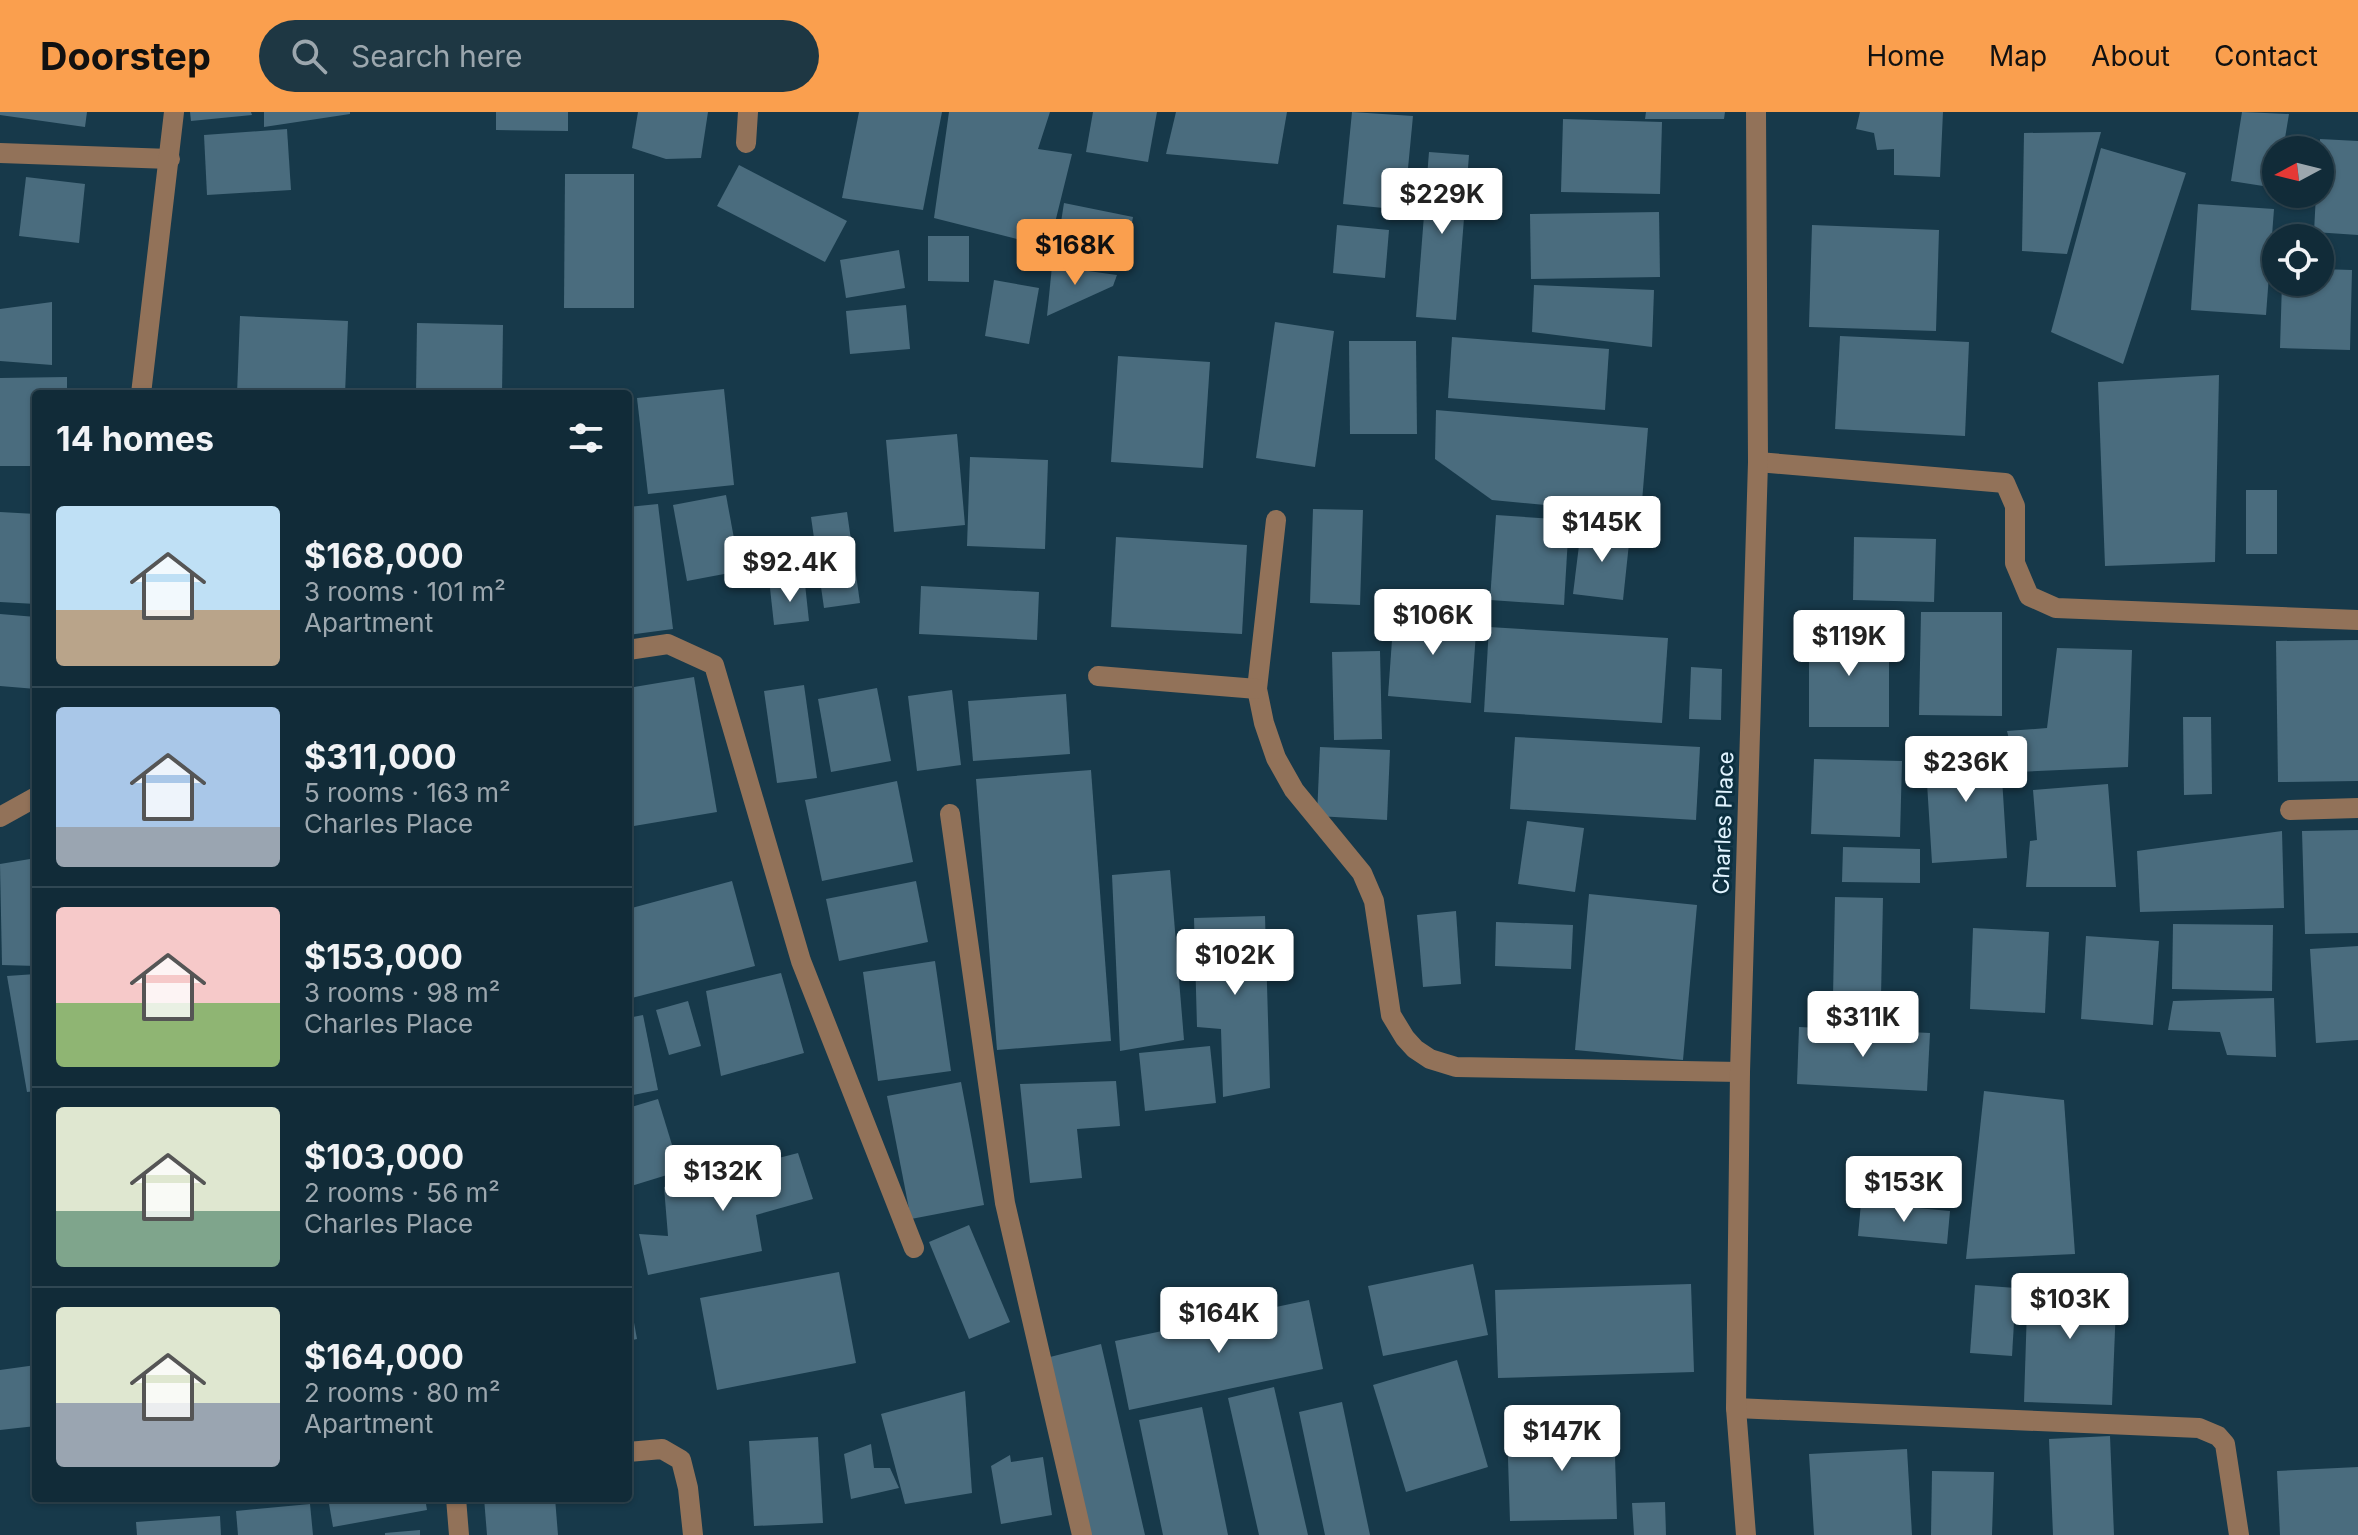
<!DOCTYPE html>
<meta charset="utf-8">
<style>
body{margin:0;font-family:Inter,sans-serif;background:#1e3743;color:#f1f3f6;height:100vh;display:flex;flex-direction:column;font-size:30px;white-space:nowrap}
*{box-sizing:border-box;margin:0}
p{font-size:26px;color:#9ca7ae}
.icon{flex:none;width:44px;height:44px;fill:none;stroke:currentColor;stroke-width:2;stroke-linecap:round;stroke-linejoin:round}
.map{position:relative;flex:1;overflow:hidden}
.details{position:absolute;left:32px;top:278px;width:600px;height:1112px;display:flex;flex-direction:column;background:#112b38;border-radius:8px;box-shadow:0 2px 6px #0004,0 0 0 2px #304753}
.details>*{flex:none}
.needle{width:52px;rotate:263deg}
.buttons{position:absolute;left:2262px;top:24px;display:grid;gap:16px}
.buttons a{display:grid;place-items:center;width:72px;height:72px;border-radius:50%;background:#112b38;box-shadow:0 2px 6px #0004,0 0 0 2px #304753;font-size:40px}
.price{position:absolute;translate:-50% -68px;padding:0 18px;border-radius:8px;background:#fff;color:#222;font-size:26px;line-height:52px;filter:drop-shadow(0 2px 4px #0008)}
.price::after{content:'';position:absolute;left:50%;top:48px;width:24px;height:18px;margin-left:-12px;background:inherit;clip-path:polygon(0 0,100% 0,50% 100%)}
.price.active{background:#fa9f4e;color:#111}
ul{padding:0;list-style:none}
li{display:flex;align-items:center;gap:24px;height:200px;padding:0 24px}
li+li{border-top:2px solid #304753}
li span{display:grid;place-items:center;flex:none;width:224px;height:160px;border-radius:8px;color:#555}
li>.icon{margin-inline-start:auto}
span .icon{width:96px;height:96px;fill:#fffc;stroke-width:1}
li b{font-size:34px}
h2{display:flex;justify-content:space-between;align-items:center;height:96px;padding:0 24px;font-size:34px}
header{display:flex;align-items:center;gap:48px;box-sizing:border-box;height:112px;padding:0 40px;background:#fa9f4e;color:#111}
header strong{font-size:38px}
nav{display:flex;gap:44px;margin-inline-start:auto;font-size:28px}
.search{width:560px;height:72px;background:#1e3743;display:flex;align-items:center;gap:20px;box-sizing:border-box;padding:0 28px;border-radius:44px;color:#9ca7ae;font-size:30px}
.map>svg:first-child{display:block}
.building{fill:#4a6c7e}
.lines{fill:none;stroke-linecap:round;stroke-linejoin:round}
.minor{stroke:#927259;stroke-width:20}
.labels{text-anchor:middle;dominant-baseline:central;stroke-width:6;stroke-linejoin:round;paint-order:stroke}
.street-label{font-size:22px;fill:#e1f4ff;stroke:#0c2f3f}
</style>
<header>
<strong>Doorstep</strong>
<div class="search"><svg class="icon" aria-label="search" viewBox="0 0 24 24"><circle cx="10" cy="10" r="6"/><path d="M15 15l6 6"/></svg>Search here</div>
<nav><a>Home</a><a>Map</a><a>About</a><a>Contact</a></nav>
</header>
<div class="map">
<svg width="2358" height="1423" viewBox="0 0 2358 1423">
<rect width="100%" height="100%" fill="#17394a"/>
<g class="building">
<polygon points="0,0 87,0 85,15 0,3"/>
<polygon points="190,0 251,0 252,3 191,9"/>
<polygon points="264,0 350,0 350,2 264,15"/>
<polygon points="496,0 568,0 568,19 496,18"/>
<polygon points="638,0 708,0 701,46 666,47 632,36"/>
<polygon points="859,0 942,0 923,98 842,86"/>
<polygon points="949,0 1050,0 1038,37 1072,42 1049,135 934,106"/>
<polygon points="1093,0 1157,0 1148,50 1086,40"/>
<polygon points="1176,0 1287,0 1278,52 1166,42"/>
<polygon points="1352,0 1413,4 1404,98 1343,92"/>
<polygon points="1646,0 1725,0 1724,7 1645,7"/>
<polygon points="1860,0 1943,0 1940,65 1894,63 1894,37 1877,38 1874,21 1856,17"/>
<polygon points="2242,0 2289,2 2283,38 2276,38 2276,76 2231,69"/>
<polygon points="1563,7 1662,10 1660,82 1561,80"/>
<polygon points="287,17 291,78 207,83 204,23"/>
<polygon points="2101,20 2067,142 2022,139 2024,21"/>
<polygon points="2320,27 2358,29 2358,123 2314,120 2316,82 2320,82"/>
<polygon points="2101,36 2186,61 2123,252 2051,220"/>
<polygon points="1429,40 1469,43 1456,208 1416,205"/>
<polygon points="739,53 847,109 825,150 717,94"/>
<polygon points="565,62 634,62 634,196 564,196"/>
<polygon points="26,65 85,72 79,131 19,124"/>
<polygon points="1064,91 1133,105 1123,159 1055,148"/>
<polygon points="2198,92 2274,97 2266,203 2191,198"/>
<polygon points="1659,100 1660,165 1531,167 1530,102"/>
<polygon points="1337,113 1389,118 1385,166 1333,161"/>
<polygon points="1812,113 1939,118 1936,219 1809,215"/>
<polygon points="928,124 969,124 969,170 928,169"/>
<polygon points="899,138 905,176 846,186 840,148"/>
<polygon points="1052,154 1117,163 1113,174 1047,204"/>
<polygon points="2320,157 2352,158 2350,238 2280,236 2282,170 2320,170"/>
<polygon points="994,168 1039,176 1029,232 985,224"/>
<polygon points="1534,173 1654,178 1652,235 1532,220"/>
<polygon points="52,190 52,253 0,249 0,197"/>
<polygon points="906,193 910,237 850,242 846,199"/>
<polygon points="240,204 348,209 345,282 237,282"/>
<polygon points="1275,210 1334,219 1315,355 1256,346"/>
<polygon points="417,211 503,213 502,282 416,282"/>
<polygon points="1840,224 1969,230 1965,324 1835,317"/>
<polygon points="1452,225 1609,237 1605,298 1448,286"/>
<polygon points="1349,229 1416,229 1417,322 1350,322"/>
<polygon points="1118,244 1210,250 1203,356 1111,350"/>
<polygon points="2219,263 2215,450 2105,454 2098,270"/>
<polygon points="67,265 67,282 36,282 36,354 0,354 0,266"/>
<polygon points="724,277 734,373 648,382 637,286"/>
<polygon points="1436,298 1648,316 1641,402 1492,388 1435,347"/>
<polygon points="957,322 965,413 894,420 886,328"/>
<polygon points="970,345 1048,348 1045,437 967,434"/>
<rect x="2246" y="378" width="31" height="64"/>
<polygon points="726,383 740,459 687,469 673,393"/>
<polygon points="658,392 673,517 628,523 628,395"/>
<polygon points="1313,397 1363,398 1360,493 1310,491"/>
<polygon points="0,400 36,402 36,492 0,490"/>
<polygon points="847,400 860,491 824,496 811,405"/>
<polygon points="1496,403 1569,408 1564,493 1490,488"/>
<polygon points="1581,417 1630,422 1623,488 1573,482"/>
<polygon points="1116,425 1247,433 1242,522 1111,515"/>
<polygon points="1854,425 1936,427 1934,490 1853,488"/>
<polygon points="805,472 809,509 774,513 770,476"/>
<polygon points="921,474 1039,480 1037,528 919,522"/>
<polygon points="1394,500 1477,506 1471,591 1388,584"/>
<polygon points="1921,500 2002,500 2002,604 1919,603"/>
<polygon points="0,502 36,505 36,577 0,574"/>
<polygon points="1489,515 1668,526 1662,611 1484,600"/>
<rect x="1809" y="517" width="80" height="98"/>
<polygon points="2358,528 2358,669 2278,670 2276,529"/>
<polygon points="2057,536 2132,538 2128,655 2017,660 2007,619 2047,616"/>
<polygon points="1380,539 1382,627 1334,628 1332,540"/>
<polygon points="1691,555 1722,557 1721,608 1689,607"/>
<polygon points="694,565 717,700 628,715 628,576"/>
<polygon points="804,573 817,666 777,671 764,579"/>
<polygon points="877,576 891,649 831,660 818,587"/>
<polygon points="952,578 961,653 917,659 908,584"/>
<polygon points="1066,582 1070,642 973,649 968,589"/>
<polygon points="2183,605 2211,605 2212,682 2184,683"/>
<polygon points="1515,625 1700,635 1696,708 1510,697"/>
<polygon points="2000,634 2007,746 1932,751 1925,639"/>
<polygon points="1320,635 1390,638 1387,708 1317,704"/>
<polygon points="1814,647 1902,649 1900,725 1811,722"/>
<polygon points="1091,658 1111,929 997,938 976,667"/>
<polygon points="897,669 913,750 822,769 805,688"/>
<polygon points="2108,672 2116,775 2026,775 2030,729 2037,728 2033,678"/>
<polygon points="1527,709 1584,716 1575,780 1518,772"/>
<polygon points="2358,718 2358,821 2305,822 2302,719"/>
<polygon points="2282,719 2284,796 2140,800 2137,739"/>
<polygon points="1843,735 1920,737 1920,771 1842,770"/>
<polygon points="36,746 36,854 2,853 0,752"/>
<polygon points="1170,758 1184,928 1120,939 1112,763"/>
<polygon points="732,769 755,854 628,887 628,797"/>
<polygon points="916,769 928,830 839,849 826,787"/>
<polygon points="1589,782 1697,793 1683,948 1575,938"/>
<polygon points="1835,785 1883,786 1881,885 1833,884"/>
<polygon points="1456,799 1461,872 1423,875 1417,803"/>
<polygon points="1265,804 1270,976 1223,985 1221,917 1197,915 1194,806"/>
<polygon points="1496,810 1573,813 1571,857 1495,854"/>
<polygon points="2173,812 2273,813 2272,879 2172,877"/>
<polygon points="1973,816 2049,820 2045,901 1970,897"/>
<polygon points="2086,824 2159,829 2153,913 2081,907"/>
<polygon points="2358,834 2358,928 2316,931 2310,837"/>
<polygon points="935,849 951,959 878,969 863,860"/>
<polygon points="781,861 804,941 721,964 706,879"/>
<polygon points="36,862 36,979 27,980 7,864"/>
<polygon points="2274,886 2276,945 2227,943 2220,920 2168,918 2173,889"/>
<polygon points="688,889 701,934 669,943 656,898"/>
<polygon points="643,903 658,978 628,984 628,906"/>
<polygon points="1799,915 1930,921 1927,979 1797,972"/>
<polygon points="1210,934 1216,991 1145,999 1139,941"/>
<polygon points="1116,969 1120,1014 1077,1017 1082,1066 1030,1071 1020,972"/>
<polygon points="961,970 984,1093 911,1107 887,984"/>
<polygon points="1984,979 2064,988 2075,1142 1966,1147"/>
<polygon points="658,987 680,1059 628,1075 628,996"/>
<polygon points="798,1041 813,1087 756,1103 762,1139 648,1163 639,1122 668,1124 664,1075"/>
<polygon points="1873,1045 1954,1049 1953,1088 1871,1084"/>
<polygon points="1861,1091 1950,1099 1947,1132 1858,1124"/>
<polygon points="969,1113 1010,1210 969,1227 929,1130"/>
<polygon points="1473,1152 1488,1223 1383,1244 1368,1174"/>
<polygon points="839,1160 856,1251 717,1278 700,1186"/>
<polygon points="2028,1165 2117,1168 2112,1293 2024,1290"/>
<polygon points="1691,1172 1694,1260 1498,1266 1495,1178"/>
<polygon points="1975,1173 2016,1176 2012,1244 1970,1241"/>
<polygon points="628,1178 637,1227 628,1229"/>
<polygon points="1309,1188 1323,1257 1129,1298 1115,1229"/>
<polygon points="1101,1232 1145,1423 1091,1423 1050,1245"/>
<polygon points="1457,1248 1488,1355 1406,1380 1373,1273"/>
<polygon points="36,1253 36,1314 0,1318 0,1258"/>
<polygon points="1274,1275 1308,1423 1259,1423 1228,1286"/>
<polygon points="965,1279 972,1381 905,1392 881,1302"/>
<polygon points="1342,1290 1370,1423 1325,1423 1299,1300"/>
<polygon points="1202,1295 1228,1423 1163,1423 1139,1308"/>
<polygon points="1614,1313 1617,1407 1510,1409 1507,1316"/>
<polygon points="2110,1324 2114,1423 2053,1423 2049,1327"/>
<polygon points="818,1325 823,1411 754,1414 749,1329"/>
<polygon points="871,1332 874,1356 890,1356 899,1376 851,1387 844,1342"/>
<polygon points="1907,1337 1912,1423 1814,1423 1809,1342"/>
<polygon points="1010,1343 1011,1350 1043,1345 1052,1403 1001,1412 991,1354"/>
<polygon points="2358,1355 2358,1423 2280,1423 2277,1359"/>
<polygon points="1932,1359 1994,1360 1992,1423 1931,1423"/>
<polygon points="328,1386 425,1386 427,1398 333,1415"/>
<polygon points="484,1386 555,1386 558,1423 487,1423"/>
<polygon points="1665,1390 1666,1423 1634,1423 1632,1391"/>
<polygon points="310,1392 313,1423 238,1423 236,1399"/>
<polygon points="220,1404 221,1423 137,1423 136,1410"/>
<polygon points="420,1418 420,1423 385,1423 385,1421"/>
</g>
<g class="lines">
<g class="minor">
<polyline points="746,31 748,0"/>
<polyline points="0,41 170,47"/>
<polyline points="141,282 174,0"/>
<polyline points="1758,350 2005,371 2015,394 2015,451 2029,484 2056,496 2358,508"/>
<polyline points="1276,408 1257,577 1264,611 1276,646 1294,678 1362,761 1374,789 1391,903 1405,926 1415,937 1430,947 1456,955 1740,960"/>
<polyline points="628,538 668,532 714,553 801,849 914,1136"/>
<polyline points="1098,564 1257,577"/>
<polyline points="2290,698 2358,696"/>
<polyline points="950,702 1005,1091 1082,1423"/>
<polyline points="0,705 36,685"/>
<polyline points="1736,1296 2199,1316 2218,1324 2225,1332 2239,1423"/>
<polyline points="628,1340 662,1337 681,1348 688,1376 693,1423"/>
<polyline points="456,1386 459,1423"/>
<polyline points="1746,1423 1736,1296 1740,960 1758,350 1756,0"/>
</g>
</g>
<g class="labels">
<g class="street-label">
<text transform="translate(1723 711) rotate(-88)">Charles Place</text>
</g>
</g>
</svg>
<div class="buttons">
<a><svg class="needle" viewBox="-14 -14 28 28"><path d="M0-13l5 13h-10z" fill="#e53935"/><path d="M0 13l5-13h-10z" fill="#9ca7ae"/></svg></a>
<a><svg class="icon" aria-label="locate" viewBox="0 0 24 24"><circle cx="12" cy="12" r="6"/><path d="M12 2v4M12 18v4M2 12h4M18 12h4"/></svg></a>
</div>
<b class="price" style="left:1442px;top:124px">$229K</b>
<b class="price active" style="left:1075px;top:175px">$168K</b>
<b class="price" style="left:1602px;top:452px">$145K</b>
<b class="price" style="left:790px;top:492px">$92.4K</b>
<b class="price" style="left:1433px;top:545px">$106K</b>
<b class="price" style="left:1849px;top:566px">$119K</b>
<b class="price" style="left:1966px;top:692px">$236K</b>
<b class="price" style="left:1235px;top:885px">$102K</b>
<b class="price" style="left:1863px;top:947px">$311K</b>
<b class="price" style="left:723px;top:1101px">$132K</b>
<b class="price" style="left:1904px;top:1112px">$153K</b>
<b class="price" style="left:2070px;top:1229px">$103K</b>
<b class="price" style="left:1219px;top:1243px">$164K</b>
<b class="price" style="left:1562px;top:1361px">$147K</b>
<section class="details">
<h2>14 homes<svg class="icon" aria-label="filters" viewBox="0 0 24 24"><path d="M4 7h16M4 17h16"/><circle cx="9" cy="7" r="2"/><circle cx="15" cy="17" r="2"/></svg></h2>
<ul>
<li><span style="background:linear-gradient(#bfe0f5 65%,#b9a48a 0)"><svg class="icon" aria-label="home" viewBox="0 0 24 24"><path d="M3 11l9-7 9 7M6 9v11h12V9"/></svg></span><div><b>$168,000</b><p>3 rooms · 101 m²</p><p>Apartment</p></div></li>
<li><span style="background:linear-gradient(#a9c7e8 75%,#9aa5b1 0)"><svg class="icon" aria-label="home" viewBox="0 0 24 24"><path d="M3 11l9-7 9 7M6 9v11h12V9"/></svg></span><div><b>$311,000</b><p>5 rooms · 163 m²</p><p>Charles Place</p></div></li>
<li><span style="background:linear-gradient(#f6c9c9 60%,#8fb573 0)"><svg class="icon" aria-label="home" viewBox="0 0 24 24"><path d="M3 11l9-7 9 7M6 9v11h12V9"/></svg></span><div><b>$153,000</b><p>3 rooms · 98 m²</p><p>Charles Place</p></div></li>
<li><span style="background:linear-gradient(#dfe7d0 65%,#7fa58c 0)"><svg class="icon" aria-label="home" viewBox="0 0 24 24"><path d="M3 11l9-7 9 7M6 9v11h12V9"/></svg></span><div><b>$103,000</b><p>2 rooms · 56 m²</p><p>Charles Place</p></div></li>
<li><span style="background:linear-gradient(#dfe7d0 60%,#9aa5b1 0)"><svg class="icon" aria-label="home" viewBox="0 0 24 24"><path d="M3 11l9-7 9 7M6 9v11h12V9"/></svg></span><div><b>$164,000</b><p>2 rooms · 80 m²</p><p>Apartment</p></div></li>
</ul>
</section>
</div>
